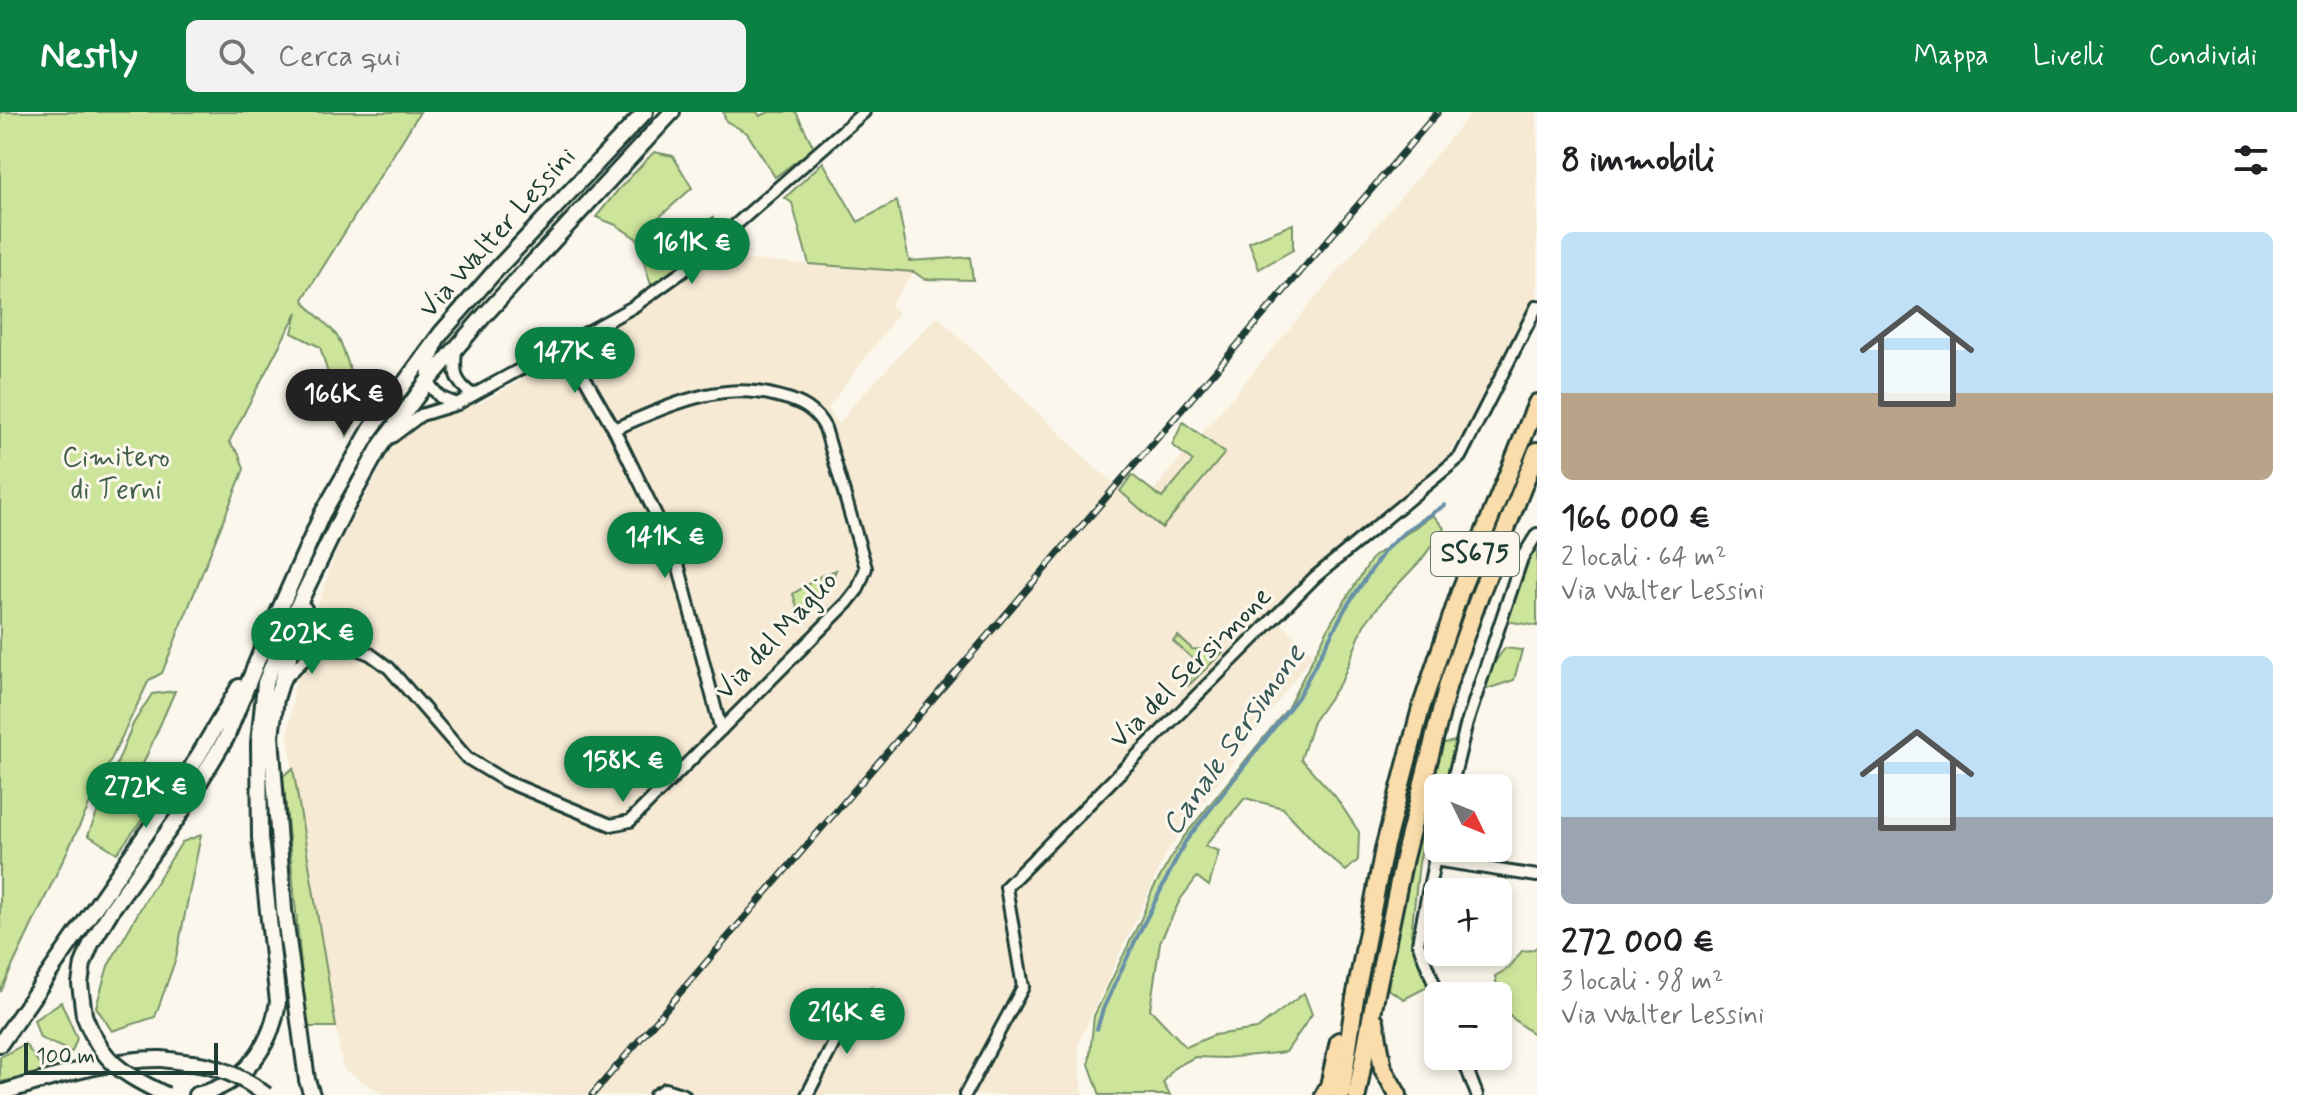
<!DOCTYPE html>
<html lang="it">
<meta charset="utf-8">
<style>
body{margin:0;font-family:Mynerve,sans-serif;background:#f2f2f2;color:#202124;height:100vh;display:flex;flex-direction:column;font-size:30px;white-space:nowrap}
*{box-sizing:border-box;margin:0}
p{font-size:26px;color:#757577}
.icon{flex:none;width:44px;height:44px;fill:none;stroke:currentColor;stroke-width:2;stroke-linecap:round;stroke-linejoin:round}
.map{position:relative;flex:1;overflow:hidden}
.side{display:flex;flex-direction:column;background:#fff;width:760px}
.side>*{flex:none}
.needle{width:52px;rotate:133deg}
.buttons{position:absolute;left:1424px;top:662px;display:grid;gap:16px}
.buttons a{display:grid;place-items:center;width:88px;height:88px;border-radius:12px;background:#fff;box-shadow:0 4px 12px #0003;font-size:40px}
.scale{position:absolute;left:24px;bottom:20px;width:194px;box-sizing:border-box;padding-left:8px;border:4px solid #1f3d34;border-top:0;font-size:22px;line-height:28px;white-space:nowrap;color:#1f3d34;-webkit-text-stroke:6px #fbf7ec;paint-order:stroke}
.price{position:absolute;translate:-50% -68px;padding:0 18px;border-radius:28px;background:#0b8043;color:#fff;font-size:26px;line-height:52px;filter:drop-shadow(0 2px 4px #0008)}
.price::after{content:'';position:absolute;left:50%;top:48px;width:24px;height:18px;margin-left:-12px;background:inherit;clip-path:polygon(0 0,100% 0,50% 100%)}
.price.on{background:#222;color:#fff}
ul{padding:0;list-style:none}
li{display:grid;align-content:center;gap:16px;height:424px;padding:0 24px}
li span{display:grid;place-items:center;height:248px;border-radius:12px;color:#555}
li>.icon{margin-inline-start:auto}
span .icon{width:144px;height:144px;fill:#fffc;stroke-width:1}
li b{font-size:34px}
h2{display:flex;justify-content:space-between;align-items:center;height:96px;padding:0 24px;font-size:34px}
header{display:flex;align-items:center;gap:48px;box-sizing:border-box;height:112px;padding:0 40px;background:#0b8043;color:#fff}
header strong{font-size:38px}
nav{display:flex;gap:44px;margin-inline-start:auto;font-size:28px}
.search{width:560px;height:72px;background:#f2f2f2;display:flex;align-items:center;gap:20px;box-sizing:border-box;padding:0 28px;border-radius:12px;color:#757577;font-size:30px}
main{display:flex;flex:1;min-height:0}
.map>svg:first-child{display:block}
.built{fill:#f6ead4}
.green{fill:#cce59b;stroke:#769168;stroke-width:2}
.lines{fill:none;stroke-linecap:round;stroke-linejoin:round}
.stream{stroke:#6890a7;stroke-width:4}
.minor-casing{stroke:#1f3d34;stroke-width:16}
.secondary-casing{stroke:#1f3d34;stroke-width:20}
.trunk-casing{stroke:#1f3d34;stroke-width:22}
.minor{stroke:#fbf7ec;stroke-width:10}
.secondary{stroke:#fbf7ec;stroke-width:14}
.trunk{stroke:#faddab;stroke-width:16}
.rail-casing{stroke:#1f3d34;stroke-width:7}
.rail{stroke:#fbf7ec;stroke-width:4;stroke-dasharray:12;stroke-linecap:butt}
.secondary-bridge-casing{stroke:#1f3d34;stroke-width:20;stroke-linecap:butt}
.secondary-bridge{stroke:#fbf7ec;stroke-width:14}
.labels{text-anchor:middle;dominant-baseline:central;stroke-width:6;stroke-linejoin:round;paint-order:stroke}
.shield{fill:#fbf7ec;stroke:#61756b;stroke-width:2}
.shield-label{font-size:26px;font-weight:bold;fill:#1f3d34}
.street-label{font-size:28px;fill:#1f3d34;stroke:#fbf7ec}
.park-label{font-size:28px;fill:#425f49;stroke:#fbf7ec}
.water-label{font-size:30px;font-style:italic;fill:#37595a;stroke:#fbf7ec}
</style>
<header>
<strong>Nestly</strong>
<div class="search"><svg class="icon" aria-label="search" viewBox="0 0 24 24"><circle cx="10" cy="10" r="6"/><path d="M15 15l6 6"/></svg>Cerca qui</div>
<nav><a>Mappa</a><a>Livelli</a><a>Condividi</a></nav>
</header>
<main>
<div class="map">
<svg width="1537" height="983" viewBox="0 0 1537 983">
<rect width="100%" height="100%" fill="#fbf7ec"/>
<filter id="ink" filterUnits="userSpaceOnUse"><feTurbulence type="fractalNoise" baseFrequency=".0125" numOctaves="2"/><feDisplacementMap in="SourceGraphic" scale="16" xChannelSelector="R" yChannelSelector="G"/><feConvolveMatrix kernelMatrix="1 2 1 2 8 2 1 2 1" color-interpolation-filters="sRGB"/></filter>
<g filter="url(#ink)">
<polygon class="built" points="1472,0 1537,0 1537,199 1449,343 1279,509 1313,542 1168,738 1078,932 1083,983 384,983 343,957 300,703 288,624 295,572 299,562 310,515 339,432 394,332 432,304 482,290 556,249 671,176 713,145 914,160 890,193 899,201 828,296 839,313 850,296 937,204 1098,358 1141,393"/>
<g class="green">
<path d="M0,0h420l-117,187c8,14 21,21 31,33 12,14 21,59 27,79l-14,25 -27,-89 -28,-14 5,-21 -68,130 10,12 5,15 -82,204 -13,7 -149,312z"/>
<polygon points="723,0 757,0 760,4 769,0 796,0 814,36 775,65 747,21 726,9"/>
<polygon points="654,40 673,44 692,76 657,107 672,136 713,105 715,120 672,159 651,173 637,127 616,113 596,105 618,78"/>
<polygon points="823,50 858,110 897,89 909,149 970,145 973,168 924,167 914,160 809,152 792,91 785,86"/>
<polygon points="1293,112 1293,138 1259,157 1249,130"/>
<polygon points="1183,310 1225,341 1162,416 1120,379 1132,363 1162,386 1193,349 1172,333"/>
<polygon points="1433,403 1444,416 1422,447 1385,486 1364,513 1342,568 1313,610 1301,647 1335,684 1359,720 1358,748 1346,759 1324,740 1283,696 1245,686 1205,734 1219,739 1209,774 1197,765 1180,788 1160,830 1150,897 1186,935 1214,923 1257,917 1304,881 1312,902 1286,940 1224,946 1195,945 1174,956 1163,971 1170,983 1100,983 1089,952 1094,904 1141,807 1152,779 1182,727 1287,597 1332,509 1373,445"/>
<polygon points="1537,432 1537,514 1506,509 1532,441"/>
<polygon points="836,458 827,479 801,507 793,482 821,464"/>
<polygon points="1178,524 1192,537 1224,539 1189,573 1194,548 1173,529"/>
<polygon points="1505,536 1522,538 1514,568 1484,578 1485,564"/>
<polygon points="175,579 142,654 172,668 117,741 88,723 133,612 152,582"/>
<polygon points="1460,628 1448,676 1438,676 1438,688 1432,692 1419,751 1411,823 1433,872 1404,887 1388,877 1396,819 1440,632"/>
<polygon points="293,656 336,915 307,915 283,664"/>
<polygon points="201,723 176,846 155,905 112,919 96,895 108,854 150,780 182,730"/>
<path d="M1537,835v89c-30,-19 -35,-25 -42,-60l14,-8 13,-17 10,-1z"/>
<polygon points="871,875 901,892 900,898 882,895 860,885"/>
<polygon points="61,890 77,926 72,940 40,926 34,908"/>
<polygon points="25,932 46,961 0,970 0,945"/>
</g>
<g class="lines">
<polyline class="stream" points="1097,917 1103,897 1138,823 1185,730 1298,585 1346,495 1385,438 1408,417 1445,393"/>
<g class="minor-casing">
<g id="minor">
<polyline points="437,233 428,257 427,270 440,285 457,292"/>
<polyline points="566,233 614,317 676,444 721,618"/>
<path d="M456,237c-2,23 -3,32 17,46"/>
<polyline points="392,325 421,303 457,292 633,195 682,160 864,0"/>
<path d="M300,510l7,13 18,11h24l21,8 19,14 78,90 38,23 106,44 19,-4 217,-218 11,-14 8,-21 -41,-140c-9,-18 -24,-26 -44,-31 -60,-18 -112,9 -167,32"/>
<polyline points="283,568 304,548 325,534"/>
<polyline points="1451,676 1466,614 1522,446 1537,422"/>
<polyline points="1438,730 1418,831 1439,884"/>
<polyline points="1434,748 1537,764"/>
<polyline points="1462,944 1477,983"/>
<polyline points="655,983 665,977 684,983"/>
<polyline points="807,983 856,889"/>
<polyline points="965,983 1023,875 1006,775 1315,465 1460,345 1537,194"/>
</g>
</g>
<g class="secondary-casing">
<g id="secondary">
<polyline points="304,497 276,587 271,624 284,798 307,968 312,983"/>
<polyline points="84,903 80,872 83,852 91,832 112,797 179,704 226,626 262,537 322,402 371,317 442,220 497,157 645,0"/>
<polyline points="0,932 187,663 239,575"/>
<path d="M0,981c48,-14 111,-35 161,-34 10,1 21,3 31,4"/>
<path d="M196,983c47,-10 75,-47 82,-93l-18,-164 -1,-95 6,-60 25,-61 54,-111 37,-66 46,-63 55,-64 190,-206"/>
</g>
</g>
<g class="trunk-casing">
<g id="trunk">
<polyline points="1375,909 1383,957 1398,983"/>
<polyline points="1324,983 1329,974 1339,929"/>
<polyline points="1341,983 1355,886 1384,737 1421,596 1460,480 1537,291"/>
<polyline points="1357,983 1373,896 1404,746 1448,572 1479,485 1537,339"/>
</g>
</g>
<use href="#minor" class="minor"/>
<use href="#secondary" class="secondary"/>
<use href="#trunk" class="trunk"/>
<g class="rail-casing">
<polyline id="rail" points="592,983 1438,0"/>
</g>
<use href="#rail" class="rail"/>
<g class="secondary-bridge-casing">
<g id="secondary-bridge">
<path d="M84,903c18,48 38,58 82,80"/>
<path d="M192,951c28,3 52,15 74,32"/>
</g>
</g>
<use href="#secondary-bridge" class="secondary-bridge"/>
</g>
</g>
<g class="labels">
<rect class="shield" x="1431" y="420" width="88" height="44" rx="6"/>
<g class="shield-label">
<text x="1475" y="442">SS675</text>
</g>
<g class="street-label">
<text transform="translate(498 121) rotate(-48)">Via Walter Lessini</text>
<text transform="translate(777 524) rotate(-47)">Via del Maglio</text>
<text transform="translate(1191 556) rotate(-45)">Via del Sersimone</text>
</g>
<g class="park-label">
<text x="116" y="346">Cimitero<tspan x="116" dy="32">di Terni</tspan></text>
</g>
<g class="water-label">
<text transform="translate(1234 628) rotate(-55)">Canale Sersimone</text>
</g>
</g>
</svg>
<div class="buttons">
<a><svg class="needle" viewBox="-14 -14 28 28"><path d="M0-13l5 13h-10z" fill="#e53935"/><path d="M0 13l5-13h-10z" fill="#757577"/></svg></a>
<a>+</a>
<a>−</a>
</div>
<div class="scale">100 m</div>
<b class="price" style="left:692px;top:174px">161K €</b>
<b class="price" style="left:575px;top:283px">147K €</b>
<b class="price on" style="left:344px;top:325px">166K €</b>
<b class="price" style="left:665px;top:468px">141K €</b>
<b class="price" style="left:312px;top:564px">202K €</b>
<b class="price" style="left:623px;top:692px">158K €</b>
<b class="price" style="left:146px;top:718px">272K €</b>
<b class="price" style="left:847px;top:944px">216K €</b>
</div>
<section class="side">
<h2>8 immobili<svg class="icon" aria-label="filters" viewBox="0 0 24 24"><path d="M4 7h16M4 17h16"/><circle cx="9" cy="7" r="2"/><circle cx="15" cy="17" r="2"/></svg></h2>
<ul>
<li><span style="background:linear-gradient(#bfe0f5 65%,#b9a48a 0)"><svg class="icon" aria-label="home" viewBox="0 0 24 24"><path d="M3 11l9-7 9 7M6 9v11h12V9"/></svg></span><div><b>166 000 €</b><p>2 locali · 64 m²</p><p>Via Walter Lessini</p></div></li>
<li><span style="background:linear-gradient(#bfe0f5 65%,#9aa5b1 0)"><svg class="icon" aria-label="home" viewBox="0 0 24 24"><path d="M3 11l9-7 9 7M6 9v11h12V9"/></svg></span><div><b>272 000 €</b><p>3 locali · 98 m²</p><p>Via Walter Lessini</p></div></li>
</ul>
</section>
</main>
